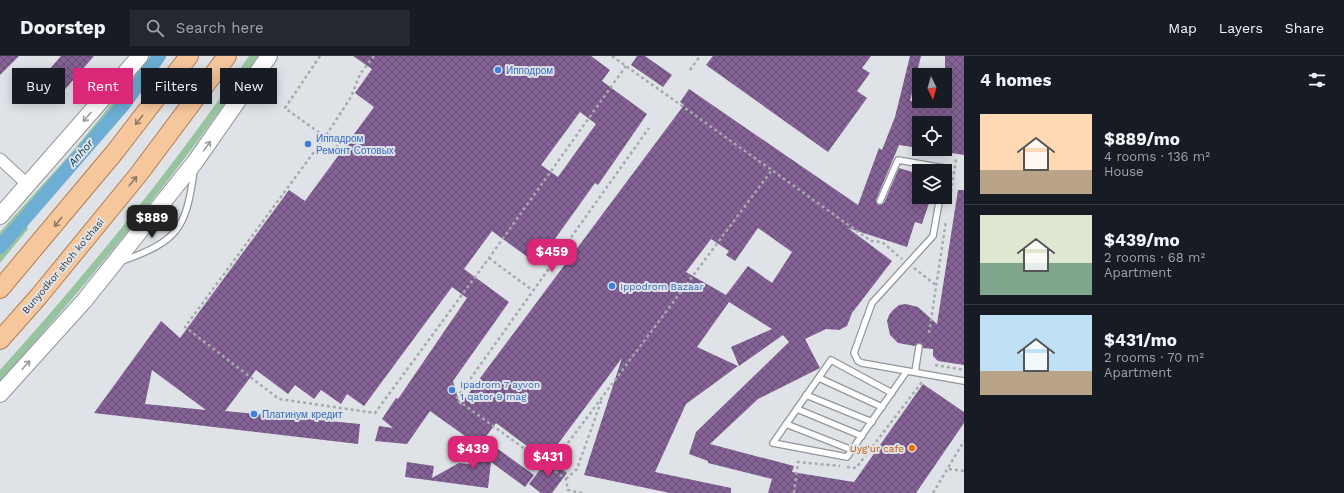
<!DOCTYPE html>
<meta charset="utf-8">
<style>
body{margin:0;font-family:"Work Sans",sans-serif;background:#242831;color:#f1f3f6;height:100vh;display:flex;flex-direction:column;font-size:15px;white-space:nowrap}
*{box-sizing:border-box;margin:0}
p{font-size:13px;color:#9ea1a6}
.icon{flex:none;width:22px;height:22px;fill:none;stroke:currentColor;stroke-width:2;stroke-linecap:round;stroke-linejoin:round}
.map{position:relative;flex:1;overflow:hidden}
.details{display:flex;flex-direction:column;background:#171b24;width:380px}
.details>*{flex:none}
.hud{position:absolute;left:12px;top:12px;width:380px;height:36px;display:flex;gap:8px}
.needle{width:26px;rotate:175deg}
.controls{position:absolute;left:912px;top:12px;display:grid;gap:8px}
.controls a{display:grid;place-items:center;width:40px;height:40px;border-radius:0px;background:#171b24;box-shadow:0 2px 10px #0003;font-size:20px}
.price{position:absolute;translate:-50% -34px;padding:0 9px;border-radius:8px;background:#db2777;color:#fff;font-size:13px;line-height:26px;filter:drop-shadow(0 1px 2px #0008)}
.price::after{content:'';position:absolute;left:50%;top:24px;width:12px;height:9px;margin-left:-6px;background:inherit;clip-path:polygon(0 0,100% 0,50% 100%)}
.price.selected{background:#222;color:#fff}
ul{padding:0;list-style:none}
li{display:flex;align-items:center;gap:12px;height:100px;padding:0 16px}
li+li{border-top:1px solid #363941}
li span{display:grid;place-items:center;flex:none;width:112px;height:80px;border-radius:0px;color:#555}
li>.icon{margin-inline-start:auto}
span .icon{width:48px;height:48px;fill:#fffc;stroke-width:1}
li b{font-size:17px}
h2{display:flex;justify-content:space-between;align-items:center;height:48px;padding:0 16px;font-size:17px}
.tag{padding:0 14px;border-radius:0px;background:#171b24;box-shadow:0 2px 10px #0003;font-size:14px;line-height:36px}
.tag.selected{background:#db2777;color:#fff}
header{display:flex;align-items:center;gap:24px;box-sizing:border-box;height:56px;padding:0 20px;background:#171b24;border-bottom:1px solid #363941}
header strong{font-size:19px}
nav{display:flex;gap:22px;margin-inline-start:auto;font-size:14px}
.search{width:280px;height:36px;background:#242831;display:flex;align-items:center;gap:10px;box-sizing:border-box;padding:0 14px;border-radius:0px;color:#9ea1a6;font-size:15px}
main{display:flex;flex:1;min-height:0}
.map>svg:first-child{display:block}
.green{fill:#98c3a1}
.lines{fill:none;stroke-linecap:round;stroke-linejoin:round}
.canal{stroke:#6eadd4;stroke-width:14}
.building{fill:url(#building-cross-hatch);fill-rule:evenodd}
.lane-casing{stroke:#929599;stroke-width:8}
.street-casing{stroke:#929599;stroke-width:13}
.secondary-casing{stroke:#929599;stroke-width:18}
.primary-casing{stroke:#b07d50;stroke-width:20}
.path{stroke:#a7aaad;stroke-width:2.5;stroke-dasharray:3 3;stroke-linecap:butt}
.lane{stroke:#fff;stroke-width:5.5}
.street{stroke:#fff;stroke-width:11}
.secondary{stroke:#fff;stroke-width:16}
.primary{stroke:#f6c79d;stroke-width:18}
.oneway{stroke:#9c9c9d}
.oneway2{stroke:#8e7967}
.shop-dot{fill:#3f7fe0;stroke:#dfe3e7;stroke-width:1.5}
.food-dot{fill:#e8710a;stroke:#dfe3e7;stroke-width:1.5}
.labels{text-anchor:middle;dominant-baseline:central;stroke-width:4;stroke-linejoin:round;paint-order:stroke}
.shop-label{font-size:10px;fill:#366cbe;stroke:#dfe3e7;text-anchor:start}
.street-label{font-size:10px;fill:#38393b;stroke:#dfe3e7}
.food-label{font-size:10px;fill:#c56008;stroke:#dfe3e7;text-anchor:end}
.water-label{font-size:11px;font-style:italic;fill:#023853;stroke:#dfe3e7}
</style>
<header>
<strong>Doorstep</strong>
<div class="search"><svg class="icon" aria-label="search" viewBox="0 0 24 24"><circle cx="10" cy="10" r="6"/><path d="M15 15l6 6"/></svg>Search here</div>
<nav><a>Map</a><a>Layers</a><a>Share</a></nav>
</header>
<main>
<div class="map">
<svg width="964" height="437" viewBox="0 0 964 437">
<defs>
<pattern id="building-cross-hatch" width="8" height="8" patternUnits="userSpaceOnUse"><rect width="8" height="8" fill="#846295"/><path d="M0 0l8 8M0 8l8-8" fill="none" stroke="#674e74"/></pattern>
</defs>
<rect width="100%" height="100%" fill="#dfe3e7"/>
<g class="green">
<polygon points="151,0 156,0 125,42 23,163 28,173 0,207 0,176 73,95"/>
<path d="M249,0h9c-78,115 -166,222 -258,326v-12c89,-99 175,-204 249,-314z"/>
</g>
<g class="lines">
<polyline class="canal" points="0,191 124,48 159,0"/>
</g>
<g class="building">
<polygon points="0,0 19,0 0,19"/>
<polygon points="61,0 94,0 55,45 36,29"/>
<path d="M353,0h238l19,14 -8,11 45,33 -49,71 -3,-2 -58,81 -45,-33 -28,38 45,33 -56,79 7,24 224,-300 -4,-3 9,-13 169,116 21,-57 3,2 13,-33 15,-61h11l-11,45h35v-45h19v99l-19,-3v-29h-26v25l-20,-3 -23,55 2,5 6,-2 15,-35 20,6v23h4l-1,4 7,2 -7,21 -7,-2 -8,25 -59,-19 44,33 -40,52 -5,13 -8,4 -13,-1 -21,10 15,29 -62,31 -48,45 84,22 -2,6 62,10 69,-98 41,28v11l-48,70h-148l4,-14 -64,-16v-2l-19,-7 7,-22 93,-90 -6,-7 -44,31 -8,-19 41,-18 -43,-27 -32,45 41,19 -52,38 -31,68 76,16v5h-61l-86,-18 38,-117 -76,102 -50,-37 -17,23 -49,-35 -23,33 -32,-3 4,-15 14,2 -11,-9 14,-21 2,1 69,-101 -15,-11 -88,119 -17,-12 -6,10 -20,-14 -7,9 -19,-14 -7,9 -32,-24 -31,41 135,13 -2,20 -264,-31 67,-92 19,17 109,-148 16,11 69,-94 -19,-14 17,-24zM580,56l16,12 -38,53 -17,-12zM758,172l34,24 -20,31 -24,-17 -22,29 -40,-23 25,-33 18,12 -3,4 9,6zM152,314l54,40 -61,-6z"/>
<polygon points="637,0 645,0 672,19 663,31 631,9"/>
<polygon points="713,0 871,0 862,12 870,17 857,35 867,42 828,96 706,9"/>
<polygon points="958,134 964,134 964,309 938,305 933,300 933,293 923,292 920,287 915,290 898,287 890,279 887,265 889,259 893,254 899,249 906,248 918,251 937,268"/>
<polygon points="487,385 534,419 525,431 491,406 488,432 405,421 407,406 434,410 432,422 459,407 469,408"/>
<polygon points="548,403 567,417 552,437 541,437 529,428"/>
</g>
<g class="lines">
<g class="lane-casing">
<g id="lane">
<polyline points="940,141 933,180 872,247 854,297 858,305 862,307 964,325"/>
<polyline points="880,145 898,104 944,112 944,115"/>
<path d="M122,205c56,-20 64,-32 72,-90"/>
<polyline points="915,316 919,291"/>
<polyline points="819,322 882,351"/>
<path d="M892,337l-61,-33 -58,83 74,14c20,-29 40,-58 60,-86"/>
<polyline points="806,339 872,366"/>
<polyline points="797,353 862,380"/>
<polyline points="786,368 852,394"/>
</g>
</g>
<g class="street-casing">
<polyline id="street" points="0,103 28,129"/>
</g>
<g class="secondary-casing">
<g id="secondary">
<polyline points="0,160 140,0"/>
<polyline points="0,338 84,245 195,106 269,0"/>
</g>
</g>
<g class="primary-casing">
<g id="primary">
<polyline points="0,233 114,97 189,0"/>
<polyline points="0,284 39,240 138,119 227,0"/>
</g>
</g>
<g class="path">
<polyline points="320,0 285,52 340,92"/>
<polyline points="374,0 360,18 351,41 325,81 185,271 279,343 375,357 489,202 626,10"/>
<polyline points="612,0 871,185 882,186 902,203"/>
<polyline points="690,14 700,0"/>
<polyline points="950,142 956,103"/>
<polyline points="489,202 532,234"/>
<polyline points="914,212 937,230"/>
<polyline points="929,277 946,165"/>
<polyline points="935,309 964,314"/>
<polyline points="550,411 772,114"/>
<polyline points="847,411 856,412 922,326"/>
<polyline points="949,413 964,415"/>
<polyline points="566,423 577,413 602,343"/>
<polyline points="582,437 568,434 566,423 456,343 649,72"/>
<polyline points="794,437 798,406 840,410"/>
<polyline points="933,437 964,385"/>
</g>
<use href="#lane" class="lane"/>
<use href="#street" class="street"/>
<use href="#secondary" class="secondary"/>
<use href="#primary" class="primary"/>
</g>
<defs><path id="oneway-shaft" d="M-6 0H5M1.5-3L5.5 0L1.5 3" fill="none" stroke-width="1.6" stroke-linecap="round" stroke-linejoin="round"/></defs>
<g class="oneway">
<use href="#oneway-shaft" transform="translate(87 61) rotate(131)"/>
<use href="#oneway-shaft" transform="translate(207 90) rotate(-54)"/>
<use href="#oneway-shaft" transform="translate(26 309) rotate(-48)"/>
</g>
<g class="oneway2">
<use href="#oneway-shaft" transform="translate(139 64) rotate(128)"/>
<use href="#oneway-shaft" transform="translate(133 125) rotate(-51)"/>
<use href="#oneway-shaft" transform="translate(58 166) rotate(129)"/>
</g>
<g class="shop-dot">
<circle cx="498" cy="14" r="4"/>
<circle cx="308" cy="88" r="4"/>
<circle cx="612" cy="230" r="4"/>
<circle cx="452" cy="334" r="4"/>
<circle cx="254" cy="358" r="4"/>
</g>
<circle class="food-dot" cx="912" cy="392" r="4"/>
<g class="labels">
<g class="shop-label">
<text x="506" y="14">Ипподром</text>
<text x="316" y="82">Иппадром<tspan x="316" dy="12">Ремонт Сотовых</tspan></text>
<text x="620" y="230">Ippodrom Bazaar</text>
<text x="460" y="328">Ipadrom 7 ayvon<tspan x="460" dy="12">1 qator 9 mag</tspan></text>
<text x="262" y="358">Платинум кредит</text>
</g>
<g class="street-label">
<text transform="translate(63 210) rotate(-50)">Bunyodkor shoh ko'chasi</text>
</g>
<g class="food-label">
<text x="904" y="392">Uyg'ur cafe</text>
</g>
<g class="water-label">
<text transform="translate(81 97) rotate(-49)">Anhor</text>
</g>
</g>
</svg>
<div class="controls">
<a><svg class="needle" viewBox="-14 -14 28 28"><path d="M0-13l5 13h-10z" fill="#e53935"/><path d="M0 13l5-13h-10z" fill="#9ea1a6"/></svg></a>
<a><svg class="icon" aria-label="locate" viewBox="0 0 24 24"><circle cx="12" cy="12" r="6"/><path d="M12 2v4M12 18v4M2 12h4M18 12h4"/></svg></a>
<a><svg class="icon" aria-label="layers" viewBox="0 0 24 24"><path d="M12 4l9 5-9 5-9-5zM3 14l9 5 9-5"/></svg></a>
</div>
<b class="price selected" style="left:152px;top:183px">$889</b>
<b class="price" style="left:552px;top:217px">$459</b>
<b class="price" style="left:473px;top:414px">$439</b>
<b class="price" style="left:548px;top:422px">$431</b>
<div class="hud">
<a class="tag">Buy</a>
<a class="tag selected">Rent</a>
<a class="tag">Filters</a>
<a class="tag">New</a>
</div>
</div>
<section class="details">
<h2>4 homes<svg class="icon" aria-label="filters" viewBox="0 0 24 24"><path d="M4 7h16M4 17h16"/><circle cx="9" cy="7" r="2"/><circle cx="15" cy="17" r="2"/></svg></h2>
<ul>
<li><span style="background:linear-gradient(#ffd9b3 70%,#b9a48a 0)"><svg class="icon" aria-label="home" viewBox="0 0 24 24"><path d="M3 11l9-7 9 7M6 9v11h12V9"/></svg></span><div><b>$889/mo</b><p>4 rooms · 136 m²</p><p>House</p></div></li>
<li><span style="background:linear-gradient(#dfe7d0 60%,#7fa58c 0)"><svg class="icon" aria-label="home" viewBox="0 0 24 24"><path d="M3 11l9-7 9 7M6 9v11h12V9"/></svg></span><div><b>$439/mo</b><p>2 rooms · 68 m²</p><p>Apartment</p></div></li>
<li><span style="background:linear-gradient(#bfe0f5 70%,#b9a48a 0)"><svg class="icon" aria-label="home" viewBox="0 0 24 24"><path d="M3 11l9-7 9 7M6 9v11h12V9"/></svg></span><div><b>$431/mo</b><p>2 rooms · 70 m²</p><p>Apartment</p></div></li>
</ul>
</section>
</main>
